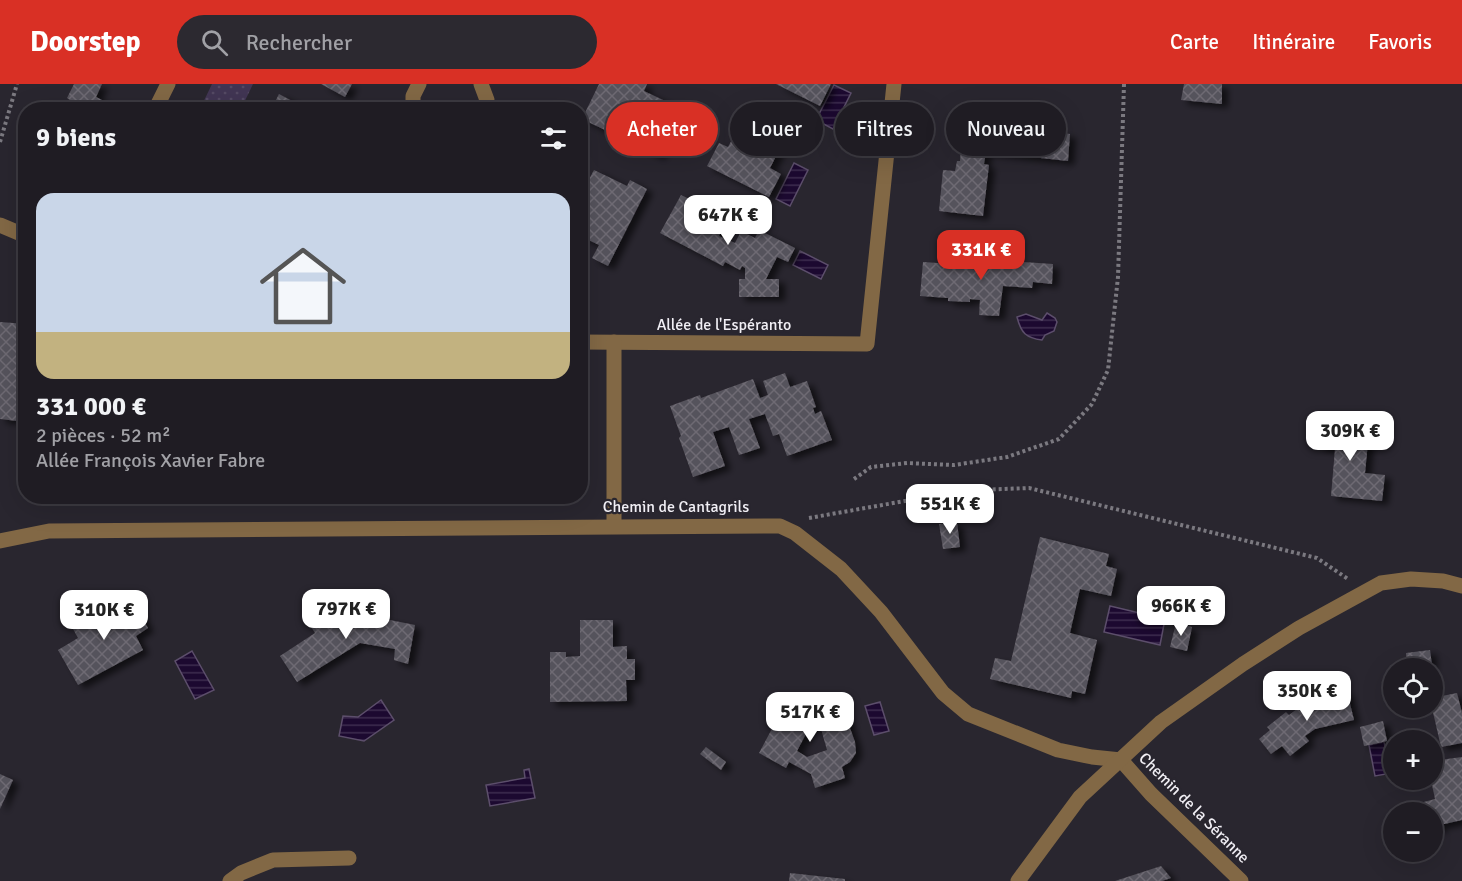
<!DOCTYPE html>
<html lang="fr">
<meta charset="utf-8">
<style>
body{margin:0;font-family:Signika,sans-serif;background:#2c2930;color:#f1f3f6;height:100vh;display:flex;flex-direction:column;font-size:22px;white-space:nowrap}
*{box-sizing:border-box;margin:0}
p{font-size:20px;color:#a1a1a6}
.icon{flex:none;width:33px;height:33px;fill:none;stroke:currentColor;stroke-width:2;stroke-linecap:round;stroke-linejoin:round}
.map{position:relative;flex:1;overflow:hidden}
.side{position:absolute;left:18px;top:18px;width:570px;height:402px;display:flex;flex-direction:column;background:#1f1c23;border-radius:24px;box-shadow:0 6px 24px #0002,0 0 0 2px #3c3a41}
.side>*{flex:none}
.hud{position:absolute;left:606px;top:18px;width:570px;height:54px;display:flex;gap:12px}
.fabs{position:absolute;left:1383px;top:574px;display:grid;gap:12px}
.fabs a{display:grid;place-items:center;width:60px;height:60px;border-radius:50%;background:#1f1c23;box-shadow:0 6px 24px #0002,0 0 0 2px #3c3a41;font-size:30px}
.price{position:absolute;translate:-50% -51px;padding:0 14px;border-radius:12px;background:#fff;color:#222;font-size:20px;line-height:39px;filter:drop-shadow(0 2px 3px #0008)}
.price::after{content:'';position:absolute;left:50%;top:36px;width:18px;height:14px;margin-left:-9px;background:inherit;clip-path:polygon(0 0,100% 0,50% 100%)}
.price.on{background:#d93025;color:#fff}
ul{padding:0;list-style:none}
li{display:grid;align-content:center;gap:12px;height:318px;padding:0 18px}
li+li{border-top:2px solid #3c3a41}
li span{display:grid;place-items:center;height:186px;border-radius:18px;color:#555}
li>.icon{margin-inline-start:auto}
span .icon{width:108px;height:108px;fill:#fffc;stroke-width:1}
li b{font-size:26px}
h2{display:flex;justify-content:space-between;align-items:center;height:72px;padding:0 18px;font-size:26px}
.pill{padding:0 21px;border-radius:27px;background:#1f1c23;box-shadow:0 6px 24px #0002,0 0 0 2px #3c3a41;font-size:21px;line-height:54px}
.pill.on{background:#d93025;color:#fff}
header{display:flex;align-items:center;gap:36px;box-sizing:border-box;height:84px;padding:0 30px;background:#d93025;color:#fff}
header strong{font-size:28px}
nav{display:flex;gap:33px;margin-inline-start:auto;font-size:21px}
.search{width:420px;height:54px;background:#2c2930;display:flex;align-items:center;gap:15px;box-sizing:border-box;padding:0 21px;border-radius:33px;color:#a1a1a6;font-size:22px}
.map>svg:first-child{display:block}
.grass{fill:url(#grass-dots)}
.water{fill:url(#water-rules);stroke:#5c4e6b;stroke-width:1.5}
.building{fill:url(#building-cross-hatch);filter:url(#shadow)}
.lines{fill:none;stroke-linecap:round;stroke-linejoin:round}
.path{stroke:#7b7980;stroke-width:4;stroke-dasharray:3 3;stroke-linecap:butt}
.minor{stroke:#826845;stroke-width:15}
.labels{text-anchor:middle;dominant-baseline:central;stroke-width:4.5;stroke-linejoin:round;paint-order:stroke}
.street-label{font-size:16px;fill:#f1eff5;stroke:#29262f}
</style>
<header>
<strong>Doorstep</strong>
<div class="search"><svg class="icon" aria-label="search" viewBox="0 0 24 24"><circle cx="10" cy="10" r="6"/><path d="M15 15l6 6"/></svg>Rechercher</div>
<nav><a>Carte</a><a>Itinéraire</a><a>Favoris</a></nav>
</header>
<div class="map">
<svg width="1462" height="797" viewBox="0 0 1462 797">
<defs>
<pattern id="grass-dots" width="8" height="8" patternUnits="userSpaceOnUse" patternTransform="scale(1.5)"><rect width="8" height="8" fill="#413553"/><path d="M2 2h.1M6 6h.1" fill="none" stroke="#544964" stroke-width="1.8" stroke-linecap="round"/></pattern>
<pattern id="water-rules" width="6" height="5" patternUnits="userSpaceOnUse" patternTransform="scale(1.5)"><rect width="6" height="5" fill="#1c0930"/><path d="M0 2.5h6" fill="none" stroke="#3d2d4f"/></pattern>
<pattern id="building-cross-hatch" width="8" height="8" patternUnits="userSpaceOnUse" patternTransform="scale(1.5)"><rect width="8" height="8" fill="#55525b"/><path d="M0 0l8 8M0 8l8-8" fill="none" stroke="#6e6b73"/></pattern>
<filter id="shadow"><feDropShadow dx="6" dy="4" stdDeviation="3" flood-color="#0009"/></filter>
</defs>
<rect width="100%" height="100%" fill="#29262f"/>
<polygon class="grass" points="212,0 253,0 241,25 200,25"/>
<g class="water">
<polygon points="834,1 851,9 833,45 816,36"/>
<polygon points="794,79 808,86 790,122 776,115"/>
<polygon points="800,167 828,181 821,195 793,181"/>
<path d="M1047,229l8,5 2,4 -3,9 -9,4 -3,5c-16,-2 -21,-7 -25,-23l9,-3 16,6z"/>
<polygon points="1110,522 1165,535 1160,561 1104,548"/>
<polygon points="192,567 214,606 195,615 175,577"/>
<polygon points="381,616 394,636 364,657 339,652 343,632 358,633"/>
<polygon points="880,618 889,647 874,651 865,622"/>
<polygon points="1384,658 1392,689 1375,692 1369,661"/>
<polygon points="529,685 535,714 490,722 486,701 525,694 524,686"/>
</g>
<g class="building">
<polygon points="74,0 102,0 96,13 116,23 115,26 65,26 70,16 67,14"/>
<polygon points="321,0 352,0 345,13"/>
<polygon points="599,0 647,0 644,7 682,25 659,72 582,35"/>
<polygon points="776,0 831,0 820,22"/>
<polygon points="1184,0 1222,0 1222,20 1181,16"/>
<polygon points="279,10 309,26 271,26"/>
<polygon points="756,23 792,41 770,84 781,90 769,113 707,82 719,59 728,63 735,50 742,53"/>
<polygon points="961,38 1070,50 1068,77 986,68 984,80 989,81 983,132 939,127 943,86 955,87 957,77 960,77 961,65 958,65"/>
<polygon points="594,86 627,102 630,96 647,105 608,182 592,174 599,161 580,152 580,112"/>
<polygon points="681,111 728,133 719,152 735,159 741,147 755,154 759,146 795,164 788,178 777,173 766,195 779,195 779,213 739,213 739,195 745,195 745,184 742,182 740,186 725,178 723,182 660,149"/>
<polygon points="979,175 1053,180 1052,200 1033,198 1032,204 1003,202 999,232 979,231 980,216 970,215 970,218 948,217 948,214 920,212 923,178 952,180 952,177 979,179"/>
<polygon points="0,238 26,240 26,338 0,335"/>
<polygon points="785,289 790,303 807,297 816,323 813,324 815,330 821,327 832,356 787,372 779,350 773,352 765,330 749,335 760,364 739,371 729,343 713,348 725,382 693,393 679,354 681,352 670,322 700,311 701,314 753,295 760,314 768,311 763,297"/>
<polygon points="1321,334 1345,336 1345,346 1369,348 1365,389 1385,391 1382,417 1331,412 1335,365 1319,363"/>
<polygon points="957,438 960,463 943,465 939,440"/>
<polygon points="1040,453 1109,470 1106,482 1117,485 1111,512 1080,505 1070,549 1097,556 1085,610 1072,607 1071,614 990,595 995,574 1011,577"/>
<polygon points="130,513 148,544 136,552 143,566 78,601 58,566 78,554 73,545"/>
<polygon points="331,519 339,532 348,528 353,535 364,536 365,531 415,541 408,580 394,576 395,565 360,559 297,598 280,572 315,549 306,535"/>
<polygon points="580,536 613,536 613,563 627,562 627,575 635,575 635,596 626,596 627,617 550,618 550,568 566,568 566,573 580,572"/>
<polygon points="1176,539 1192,543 1187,567 1170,563"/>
<polygon points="1430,566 1432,581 1407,584 1406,569"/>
<polygon points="1347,607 1354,636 1315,645 1305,652 1309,657 1290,672 1282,662 1271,670 1259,655 1270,646 1267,643 1286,628 1289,631 1309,616"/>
<polygon points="1457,609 1462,629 1462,659 1441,663 1432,624 1432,614"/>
<polygon points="790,611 818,627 797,667 807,673 827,666 819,638 845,630 855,658 856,669 850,678 842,683 845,694 815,704 811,690 789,678 786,684 759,669"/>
<polygon points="1383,637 1387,657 1364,662 1360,643"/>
<polygon points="706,663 726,678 721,686 700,670"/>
<polygon points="1462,673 1462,736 1440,741 1440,745 1432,746 1432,729 1422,729 1420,719 1435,715 1431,696 1432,696 1432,677"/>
<polygon points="0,690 13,696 0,725"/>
<polygon points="1161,782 1171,794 1162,797 1115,797"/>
<polygon points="790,789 845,795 845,797 789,797"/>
</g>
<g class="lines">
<g class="path">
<polyline points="0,58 17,0"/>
<polyline points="854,395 871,383 907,379 954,381 1007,373 1059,355 1092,320 1108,286 1118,193 1124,0"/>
<polyline points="809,434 933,412 979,406 1029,404 1317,474 1348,495"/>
</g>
<g class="minor">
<polyline points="481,0 487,16 486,26"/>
<polyline points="155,26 168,0"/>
<polyline points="413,26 413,12 419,0"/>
<polyline points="0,141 26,152"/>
<polyline points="580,258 867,260 894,0"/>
<polyline points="614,442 614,258"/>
<polyline points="0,457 49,447 780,442 795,449 841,485 881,528 943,609 968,630 1058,666 1092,673 1121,676"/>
<polyline points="1121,676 1151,710 1241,797"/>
<polyline points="230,797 241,789 273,776 349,774"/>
<polyline points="1018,797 1080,713 1161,638 1243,580 1299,544 1381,499 1411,495 1443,497 1462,502"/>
</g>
</g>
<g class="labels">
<g class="street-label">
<text x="724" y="241">Allée de l'Espéranto</text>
<text x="676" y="423">Chemin de Cantagrils</text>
<text transform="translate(1194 724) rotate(45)">Chemin de la Séranne</text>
</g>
</g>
</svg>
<div class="fabs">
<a><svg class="icon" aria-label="locate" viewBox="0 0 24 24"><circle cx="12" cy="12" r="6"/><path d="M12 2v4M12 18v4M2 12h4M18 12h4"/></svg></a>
<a>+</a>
<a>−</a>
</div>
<b class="price" style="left:728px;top:162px">647K €</b>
<b class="price on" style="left:981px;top:197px">331K €</b>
<b class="price" style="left:1350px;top:378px">309K €</b>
<b class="price" style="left:950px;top:451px">551K €</b>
<b class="price" style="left:1181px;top:553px">966K €</b>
<b class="price" style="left:346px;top:556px">797K €</b>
<b class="price" style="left:104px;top:557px">310K €</b>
<b class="price" style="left:1307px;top:638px">350K €</b>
<b class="price" style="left:810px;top:659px">517K €</b>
<div class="hud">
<a class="pill on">Acheter</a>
<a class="pill">Louer</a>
<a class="pill">Filtres</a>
<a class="pill">Nouveau</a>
</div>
<section class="side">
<h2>9 biens<svg class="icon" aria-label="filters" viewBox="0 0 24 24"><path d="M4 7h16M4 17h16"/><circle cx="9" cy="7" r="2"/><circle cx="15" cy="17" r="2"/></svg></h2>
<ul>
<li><span style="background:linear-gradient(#c9d6e8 75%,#c2b280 0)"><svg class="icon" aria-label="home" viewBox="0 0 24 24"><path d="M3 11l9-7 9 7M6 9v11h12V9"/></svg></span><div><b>331 000 €</b><p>2 pièces · 52 m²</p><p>Allée François Xavier Fabre</p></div></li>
</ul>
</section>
</div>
